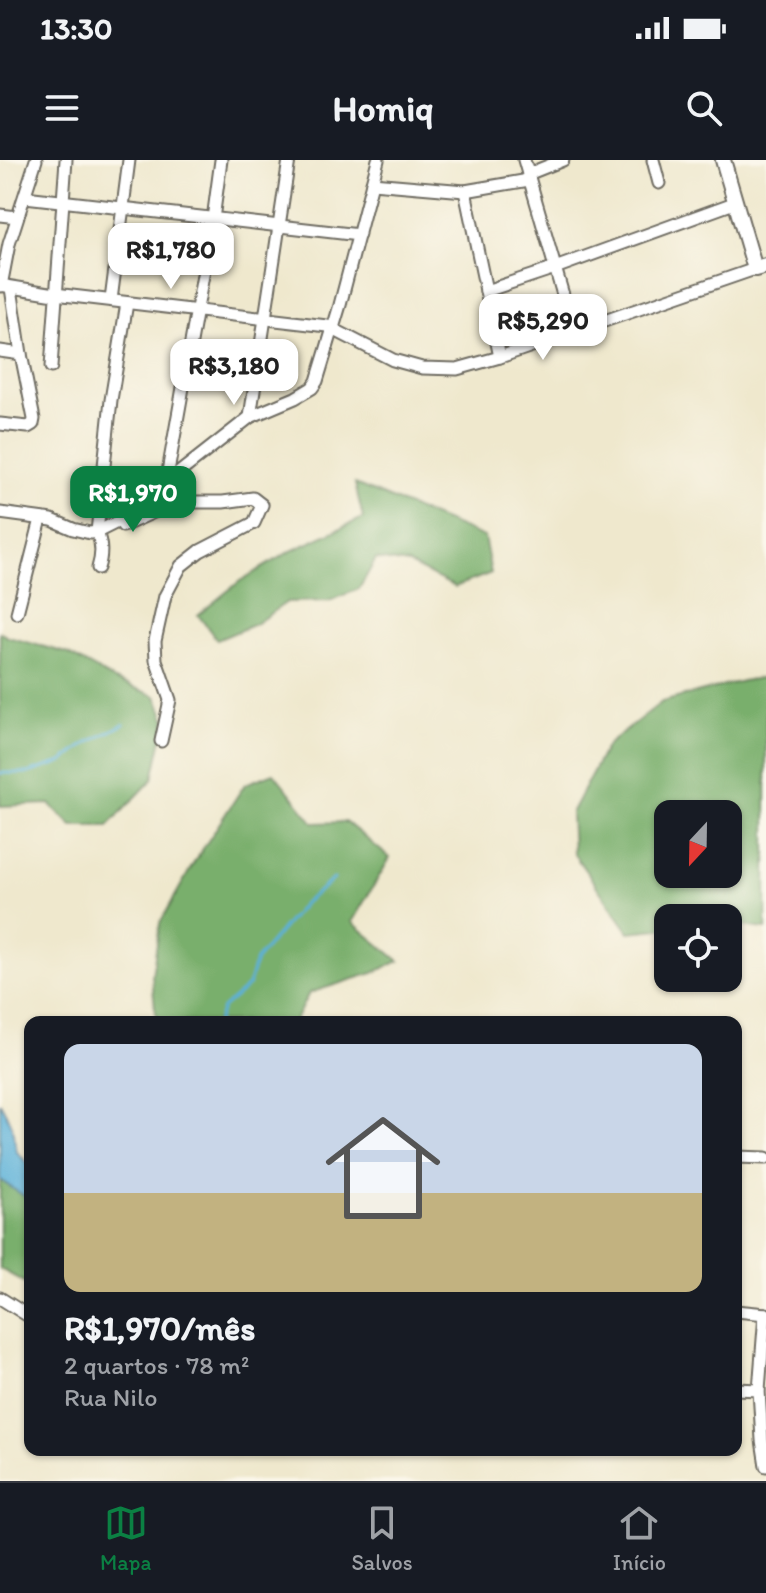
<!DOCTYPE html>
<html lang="pt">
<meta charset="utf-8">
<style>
body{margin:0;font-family:Itim,sans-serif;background:#20242c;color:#f1f3f6;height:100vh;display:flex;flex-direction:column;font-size:30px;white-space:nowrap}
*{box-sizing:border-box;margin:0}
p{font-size:26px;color:#9ea1a6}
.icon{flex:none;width:44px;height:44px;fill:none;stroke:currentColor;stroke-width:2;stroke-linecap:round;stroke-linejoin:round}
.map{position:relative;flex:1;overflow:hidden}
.side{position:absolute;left:24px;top:856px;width:718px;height:440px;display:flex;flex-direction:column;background:#171b24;border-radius:16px;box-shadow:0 2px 6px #0004}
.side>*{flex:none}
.needle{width:52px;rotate:202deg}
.buttons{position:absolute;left:654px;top:640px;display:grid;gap:16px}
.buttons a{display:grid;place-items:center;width:88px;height:88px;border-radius:16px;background:#171b24;box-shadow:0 2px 6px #0004;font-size:40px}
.price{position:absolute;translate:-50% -68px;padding:0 18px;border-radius:16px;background:#fff;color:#222;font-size:26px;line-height:52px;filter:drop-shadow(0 2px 4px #0008)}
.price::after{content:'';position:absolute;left:50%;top:48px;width:24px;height:18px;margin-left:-12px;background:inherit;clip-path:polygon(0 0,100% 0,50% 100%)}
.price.current{background:#0b8043;color:#fff}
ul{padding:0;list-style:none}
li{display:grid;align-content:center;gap:16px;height:424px;padding:0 40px}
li+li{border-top:2px solid #363941}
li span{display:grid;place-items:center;height:248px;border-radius:16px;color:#555}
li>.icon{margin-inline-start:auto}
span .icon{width:144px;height:144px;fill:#fffc;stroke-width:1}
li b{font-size:34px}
.status{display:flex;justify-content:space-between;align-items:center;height:56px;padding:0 40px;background:#171b24;direction:ltr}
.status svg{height:22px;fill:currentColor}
header{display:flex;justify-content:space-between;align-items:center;height:104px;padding:0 40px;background:#171b24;font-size:36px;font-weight:800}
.menu{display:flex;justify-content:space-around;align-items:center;height:112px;border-top:2px solid #363941;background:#171b24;font-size:22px;color:#9ea1a6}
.menu a{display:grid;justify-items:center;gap:4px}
.menu .current{color:#0b8043}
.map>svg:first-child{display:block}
.forest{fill:#79af6c;stroke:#526d4c;stroke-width:2;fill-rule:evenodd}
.water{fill:#5cb1d8;stroke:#446e82;stroke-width:2}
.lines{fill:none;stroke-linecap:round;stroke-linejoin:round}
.stream{stroke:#5cb1d8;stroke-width:3}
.minor-casing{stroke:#706d64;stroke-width:15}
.major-casing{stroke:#706d64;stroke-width:18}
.minor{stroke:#fff;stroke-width:11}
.major{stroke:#fff;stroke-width:14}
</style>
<div class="status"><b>13:30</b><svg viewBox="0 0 49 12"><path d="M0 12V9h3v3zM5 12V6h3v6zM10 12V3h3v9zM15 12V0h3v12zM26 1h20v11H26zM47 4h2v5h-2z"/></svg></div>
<header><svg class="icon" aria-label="menu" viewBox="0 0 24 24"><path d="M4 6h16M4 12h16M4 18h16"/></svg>Homiq<svg class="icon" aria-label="search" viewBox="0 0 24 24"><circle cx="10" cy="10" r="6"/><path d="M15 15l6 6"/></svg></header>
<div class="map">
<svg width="766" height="1321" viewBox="0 0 766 1321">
<rect width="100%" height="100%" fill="#fbf7ec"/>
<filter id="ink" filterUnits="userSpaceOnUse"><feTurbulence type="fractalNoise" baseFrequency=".0125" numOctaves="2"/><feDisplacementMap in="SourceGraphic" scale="16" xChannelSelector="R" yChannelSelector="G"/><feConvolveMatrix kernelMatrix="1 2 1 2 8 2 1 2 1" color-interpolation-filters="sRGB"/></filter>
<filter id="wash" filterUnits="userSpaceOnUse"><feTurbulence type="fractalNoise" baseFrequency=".006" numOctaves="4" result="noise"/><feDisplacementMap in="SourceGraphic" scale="32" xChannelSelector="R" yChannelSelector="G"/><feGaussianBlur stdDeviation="1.8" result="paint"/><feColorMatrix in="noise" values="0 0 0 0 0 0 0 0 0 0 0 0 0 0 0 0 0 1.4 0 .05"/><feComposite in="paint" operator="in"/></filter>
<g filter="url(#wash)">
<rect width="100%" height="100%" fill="#efe8cd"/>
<g class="forest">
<polygon points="355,324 484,377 491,413 455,427 409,404 376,399 359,429 329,441 287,442 255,464 217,480 198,455 240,421 289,392 363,358"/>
<polygon points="0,472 8,477 67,493 115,520 156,536 166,560 153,619 108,666 72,666 50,644 0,646"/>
<path d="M766,517v252l-38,-5v-6h-60v10l-39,4 -56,-79 -2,-40 36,-68 55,-43 80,-21zM668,654h60v60h-60z"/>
<polygon points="274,613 314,663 346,662 390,698 352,762 399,801 373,813 309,833 294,862 158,862 155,849 152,815 160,763 195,701 245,624"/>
<polygon points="0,1020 30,1040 30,1125 0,1109"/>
</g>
<polygon class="water" points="0,942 11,963 17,992 30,1006 30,1040 0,1020"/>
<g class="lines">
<g class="stream">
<polyline points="0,613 28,613 62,602 86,584 124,564"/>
<polyline points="217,862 222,848 248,826 256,800 305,742 334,719"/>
</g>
</g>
</g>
<g filter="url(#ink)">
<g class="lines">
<g class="minor-casing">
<g id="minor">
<polyline points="524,0 574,173"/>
<polyline points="653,0 659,23"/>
<polyline points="528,14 563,0"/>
<polyline points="372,23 465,31 529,20"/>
<polyline points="465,31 500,197"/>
<polyline points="25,37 359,75"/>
<polyline points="0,55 17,57"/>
<polyline points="0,125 55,134 327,166 393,200 422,208 457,209 500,197 755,109"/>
<polyline points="1,126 9,84 36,0"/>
<polyline points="486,131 555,108 734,43"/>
<polyline points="111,140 129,0"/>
<polyline points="0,191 21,194"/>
<polyline points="51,207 66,0"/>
<polyline points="250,257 289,0"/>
<polyline points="0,264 28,267 33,264 34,259 21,194 11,128"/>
<polyline points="166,323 213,59 221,0"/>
<polyline points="0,353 52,360 73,369 90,373 97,372 127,357 149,341 166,323 250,257 295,238 312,228 317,221 340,145 378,0"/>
<polyline points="123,366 176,342 223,342 253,338 262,345 254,363 200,391 181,406 165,436 155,481 156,500 170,540 161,581"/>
<path d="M98,408c4,-13 4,-23 -1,-36l14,-132 16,-97"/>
<polyline points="17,453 41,359"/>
<polyline points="736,997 766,998"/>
<polyline points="0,1138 30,1157"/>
<polyline points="736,1151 766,1154"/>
<polyline points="765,1154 759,1230 762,1280 766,1306"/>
<polyline points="736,1229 759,1230"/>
</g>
</g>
<g class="major-casing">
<polyline id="major" points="723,0 755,109 766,106"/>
</g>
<use href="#minor" class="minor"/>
<use href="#major" class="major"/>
</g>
</g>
</svg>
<div class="buttons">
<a><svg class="needle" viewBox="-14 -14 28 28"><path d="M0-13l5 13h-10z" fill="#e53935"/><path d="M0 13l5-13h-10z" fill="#9ea1a6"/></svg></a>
<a><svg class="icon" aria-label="locate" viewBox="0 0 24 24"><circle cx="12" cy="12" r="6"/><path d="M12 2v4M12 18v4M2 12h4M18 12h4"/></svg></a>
</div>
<b class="price" style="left:171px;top:131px">R$1,780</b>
<b class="price" style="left:543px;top:202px">R$5,290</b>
<b class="price" style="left:234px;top:247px">R$3,180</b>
<b class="price current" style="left:133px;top:374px">R$1,970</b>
<section class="side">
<ul>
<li><span style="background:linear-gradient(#c9d6e8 60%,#c2b280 0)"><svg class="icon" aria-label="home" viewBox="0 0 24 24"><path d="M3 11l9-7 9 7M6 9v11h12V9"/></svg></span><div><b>R$1,970/mês</b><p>2 quartos · 78 m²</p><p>Rua Nilo</p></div></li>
</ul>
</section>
</div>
<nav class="menu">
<a class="current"><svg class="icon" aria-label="map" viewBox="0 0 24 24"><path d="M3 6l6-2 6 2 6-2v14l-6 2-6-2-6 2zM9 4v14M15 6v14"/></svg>Mapa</a>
<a><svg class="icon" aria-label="saved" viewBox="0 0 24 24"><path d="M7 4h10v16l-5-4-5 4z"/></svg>Salvos</a>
<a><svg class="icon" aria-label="home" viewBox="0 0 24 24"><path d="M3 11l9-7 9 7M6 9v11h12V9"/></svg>Início</a>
</nav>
